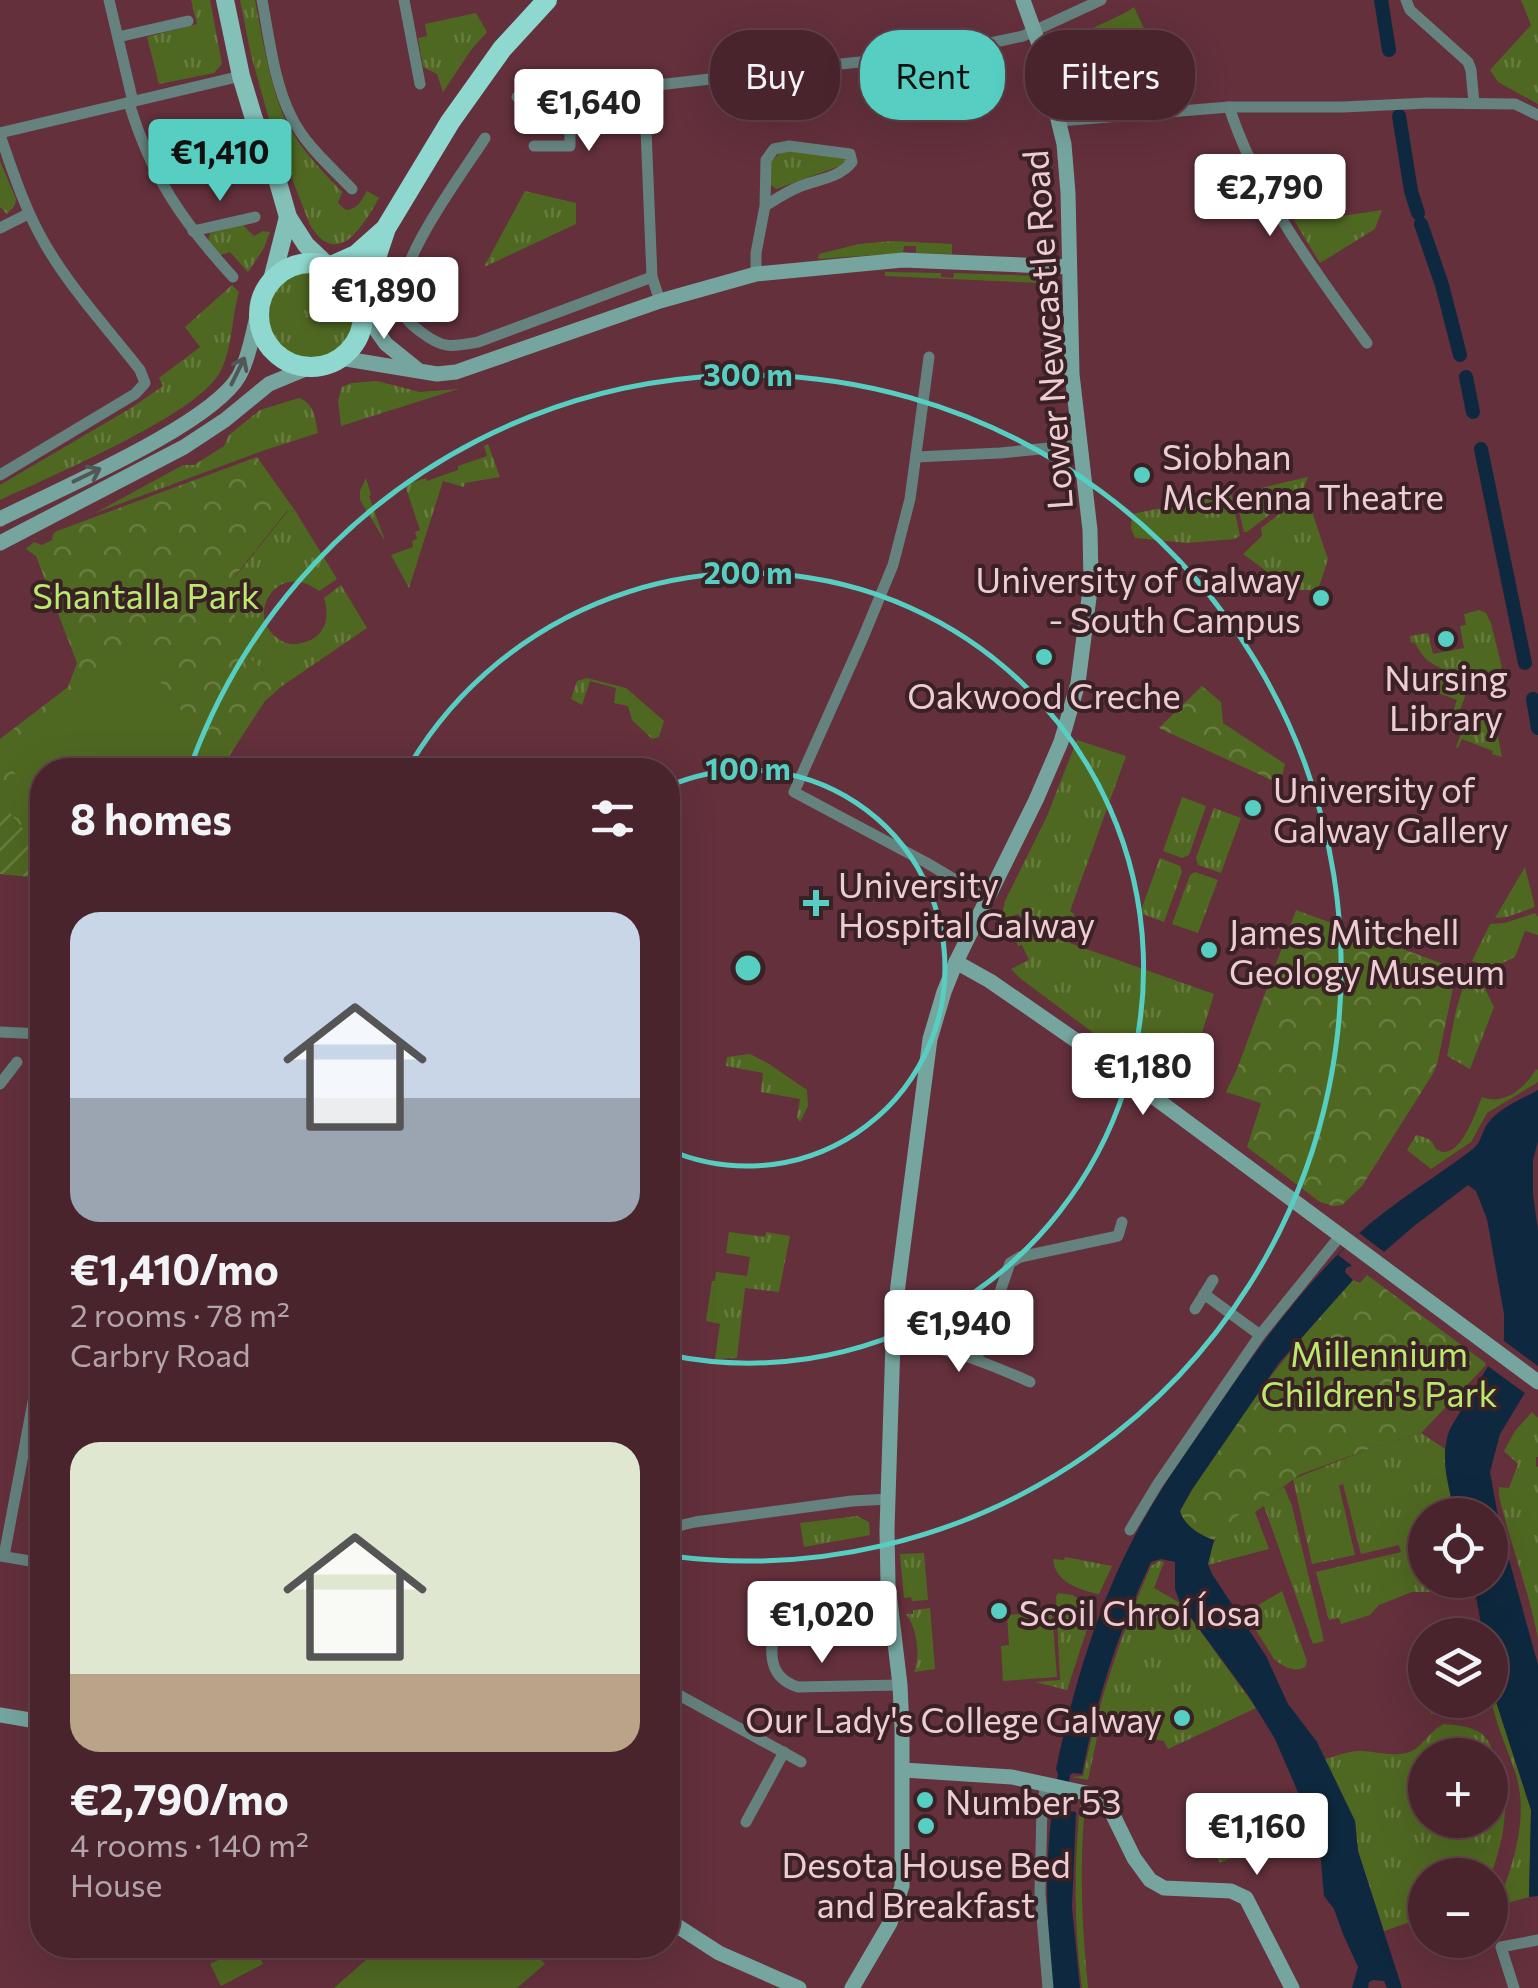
<!DOCTYPE html>
<meta charset="utf-8">
<style>
body{margin:0;font-family:Commissioner,sans-serif;background:#512c35;color:#f1f3f6;height:100vh;display:flex;flex-direction:column;font-size:38px;white-space:nowrap}
*{box-sizing:border-box;margin:0}
p{font-size:32px;color:#b2a4aa}
.icon{flex:none;width:55px;height:55px;fill:none;stroke:currentColor;stroke-width:2;stroke-linecap:round;stroke-linejoin:round}
.map{position:relative;flex:1;overflow:hidden}
.details{position:absolute;left:30px;top:758px;width:650px;height:1200px;display:flex;flex-direction:column;background:#4a242d;border-radius:40px;box-shadow:0 10px 40px #0002,0 0 0 2px #614149}
.details>*{flex:none}
.hud{position:absolute;left:710px;top:30px;width:678px;height:90px;display:flex;gap:20px}
.tools{position:absolute;left:1408px;top:1498px;display:grid;gap:20px}
.tools a{display:grid;place-items:center;width:100px;height:100px;border-radius:50%;background:#4a242d;box-shadow:0 10px 40px #0002,0 0 0 2px #614149;font-size:50px}
.price{position:absolute;translate:-50% -85px;padding:0 22px;border-radius:10px;background:#fff;color:#222;font-size:32px;line-height:65px;filter:drop-shadow(0 2px 5px #0008)}
.price::after{content:'';position:absolute;left:50%;top:60px;width:30px;height:22px;margin-left:-15px;background:inherit;clip-path:polygon(0 0,100% 0,50% 100%)}
.price.current{background:#57cec2;color:#111}
ul{padding:0;list-style:none}
li{display:grid;align-content:center;gap:20px;height:530px;padding:0 40px}
li span{display:grid;place-items:center;height:310px;border-radius:30px;color:#555}
li>.icon{margin-inline-start:auto}
span .icon{width:180px;height:180px;fill:#fffc;stroke-width:1}
li b{font-size:42px}
h2{display:flex;justify-content:space-between;align-items:center;height:120px;padding:0 40px;font-size:42px}
.tag{padding:0 35px;border-radius:40px;background:#4a242d;box-shadow:0 10px 40px #0002,0 0 0 2px #614149;font-size:35px;line-height:90px}
.tag.current{background:#57cec2;color:#111}
.map>svg:first-child{display:block}
.grass{fill:url(#grass-tufts);fill-rule:evenodd}
.forest{fill:url(#forest-crowns)}
.garden{fill:url(#garden-furrows)}
.pitch{fill:#4f6821}
.water{fill:#0e293f}
.pier{fill:#63303c}
.lines{fill:none;stroke-linecap:round;stroke-linejoin:round}
.canal{stroke:#0e293f;stroke-width:14}
.street{stroke:#65827e;stroke-width:11}
.secondary{stroke:#76a59f;stroke-width:15}
.primary{stroke:#83c0b8;stroke-width:18}
.highway{stroke:#8ed8cf;stroke-width:20}
.oneway{stroke:#515656}
.ring{fill:none;stroke:#57cec2;stroke-width:5}
.poi-dot{fill:#57cec2;stroke:#392126;stroke-width:4}
.labels{text-anchor:middle;dominant-baseline:central;stroke-width:8;stroke-linejoin:round;paint-order:stroke}
.street-label{font-size:35px;fill:#edcdd2;stroke:#392126}
.poi-label{font-size:35px;fill:#edcdd2;stroke:#392126;text-anchor:start}
.park-label{font-size:35px;fill:#bbe96c;stroke:#392126}
.centre{fill:#57cec2;stroke:#392126;stroke-width:5}
.ring-label{font-size:30px;text-anchor:middle;font-weight:bold;fill:#57cec2;stroke:#392126;stroke-width:8;stroke-linejoin:round;paint-order:stroke}
</style>
<div class="map">
<svg width="1538" height="1988" viewBox="0 0 1538 1988">
<defs>
<pattern id="grass-tufts" width="24" height="20" patternUnits="userSpaceOnUse" patternTransform="scale(2.5)"><rect width="24" height="20" fill="#4f6821"/><path d="M3 7l-1-3M5 7V3M7 7l1-3M15 17l-1-3M17 17v-4M19 17l1-3" fill="none" stroke="#697c40"/></pattern>
<pattern id="forest-crowns" width="20" height="18" patternUnits="userSpaceOnUse" patternTransform="scale(2.5)"><rect width="20" height="18" fill="#4f6821"/><path d="M2 6a3 3 0 1 1 6 0M12 15a3 3 0 1 1 6 0" fill="none" stroke="#697c40"/></pattern>
<pattern id="garden-furrows" width="10" height="10" patternUnits="userSpaceOnUse" patternTransform="scale(2.5)"><rect width="10" height="10" fill="#4f6821"/><path d="M-1 1l2-2M0 10L10 0M9 11l2-2" fill="none" stroke="#697c40"/></pattern>
</defs>
<rect width="100%" height="100%" fill="#63303c"/>
<g class="grass">
<polygon points="191,0 210,0 222,64 214,73 159,84 147,37 197,24"/>
<path d="M240,0h15c7,36 16,92 32,123 14,27 35,48 55,69l-4,11 8,7c12,-1 15,-9 21,-19l12,7c-15,26 -41,73 -69,27l-41,-106 -18,-64z"/>
<polygon points="1521,0 1538,0 1538,104 1498,82 1490,70 1531,25"/>
<path d="M1134,7l12,26 -87,28c0,-5 -2,-11 2,-16 5,-7 59,-27 73,-38z"/>
<polygon points="476,13 487,32 471,50 443,92 437,74 423,67 418,38 427,36 425,24"/>
<polygon points="784,149 846,155 848,163 776,189 771,185 771,162"/>
<polygon points="1331,158 1342,216 1382,210 1375,229 1320,263 1277,192 1283,179"/>
<polygon points="0,161 16,199 15,205 7,214 0,207"/>
<polygon points="525,191 576,203 576,224 484,267"/>
<polygon points="243,225 254,236 263,231 270,232 264,248 248,272 230,252 220,255 208,241 210,233"/>
<polygon points="892,241 952,244 952,254 916,253 916,246 904,246 903,253 818,259 819,254 859,244"/>
<circle cx="309" cy="315" r="44"/>
<polygon points="885,272 941,273 941,277 953,278 954,273 1039,276 1039,283 885,276"/>
<path d="M232,285l7,7c-8,27 -6,57 -20,82 -25,42 -170,103 -219,126v-15l131,-77 32,-22 -4,-8 41,-31 -15,-20z"/>
<polygon points="377,381 420,392 458,389 341,426 338,401 342,387 351,383"/>
<path d="M299,398c16,6 16,21 19,35l-56,18 -167,62 88,-48h11l30,-19 5,-11 31,-25z"/>
<polygon points="488,444 500,477 465,483 464,487 443,481 409,588 391,555 413,547 412,541 417,539 415,532 420,530 405,485 426,478 427,481 458,470 458,466 487,456 484,446"/>
<polygon points="1308,477 1303,489 1247,532 1244,532 1235,494"/>
<polygon points="366,478 371,495 369,496 385,541 360,500 360,491"/>
<polygon points="1231,494 1240,536 1234,539 1187,543 1135,538 1131,528 1132,514"/>
<polygon points="1306,494 1328,559 1318,590 1292,590 1243,554 1262,536 1261,528"/>
<path d="M288,511l8,1 41,67 -18,12c-42,-33 -78,28 -37,50 7,4 15,4 23,1 21,-6 25,-26 19,-44l17,-13 26,43 -85,58 -47,-40v-69z"/>
<path d="M1479,610l7,3 5,10 11,44 -5,8c-20,6 -50,-1 -67,-13 -7,-4 -11,-13 -16,-20l-3,1 -1,-7 18,-3 5,21 31,-6 -4,-22 6,-1 -2,-11z"/>
<polygon points="1442,674 1470,684 1457,717 1452,715 1457,700 1436,692"/>
<polygon points="587,678 626,688 664,721 659,737 652,739 632,720 628,706 614,703 616,688 590,681 582,705 571,699 577,681"/>
<polygon points="1481,712 1494,716 1502,757 1492,754 1493,751 1462,739 1458,748 1456,747 1460,736"/>
<polygon points="1077,740 1126,756 1070,911 1074,914 1076,934 1069,935 1028,923 1023,920 1018,914 1013,916 1014,925 999,930 1005,901 1047,816"/>
<polygon points="1182,797 1206,806 1189,855 1182,858 1163,851"/>
<polygon points="1214,808 1241,818 1221,873 1198,865 1196,858"/>
<polygon points="1160,858 1180,866 1182,872 1164,922 1140,913"/>
<polygon points="1525,867 1535,907 1507,917 1495,918"/>
<polygon points="1195,872 1218,880 1198,933 1172,924 1190,875"/>
<polygon points="1535,913 1538,917 1538,935 1525,931 1515,957 1492,968 1472,961 1490,924 1505,923"/>
<polygon points="1026,932 1035,932 1061,940 1214,994 1187,1081 1183,1086 1174,1089 1162,1084 1021,979 1011,969 1029,960 1022,945 1018,946 1015,938"/>
<polygon points="1467,974 1480,979 1494,1007 1470,1069 1447,1056 1456,1010"/>
<polygon points="750,1054 769,1064 807,1090 808,1106 800,1122 797,1118 800,1099 761,1092 763,1073 726,1066 727,1057"/>
<path d="M1536,1069l2,1v12l-51,31 -16,29 -40,27 -24,-19 9,-15c6,1 12,3 16,7 2,2 2,5 4,7 23,16 40,-38 46,-52 23,9 43,-9 54,-28z"/>
<polygon points="729,1232 765,1237 766,1232 790,1236 779,1292 745,1288 737,1358 715,1359 720,1324 706,1321 712,1281 715,1281 716,1272 747,1276 750,1257 726,1253"/>
<path d="M1532,1412l6,6v39h-2v9l2,1v172c-9,-49 -28,-95 -39,-143v-9l10,1 9,-24 -14,-13 11,-20z"/>
<polygon points="1421,1433 1445,1449 1445,1466 1455,1515 1425,1515 1425,1580 1473,1580 1476,1592 1412,1592 1379,1605 1370,1615 1341,1624 1339,1618 1329,1620 1316,1572 1401,1552 1399,1545 1361,1554 1343,1484 1339,1486 1355,1555 1312,1564 1293,1479 1377,1446"/>
<path d="M1284,1487l8,19 32,135 -11,3 -49,-138 -9,6 14,37 -61,16c6,-46 40,-57 76,-78z"/>
<polygon points="857,1516 869,1522 870,1535 804,1547 800,1523"/>
<polygon points="924,1553 928,1600 912,1601 911,1597 904,1598 900,1554"/>
<path d="M1065,1557l47,9 -13,28c-20,-4 -44,-12 -46,-35l11,1z"/>
<path d="M1159,1561l5,1 -10,26 26,15 76,105 -88,41 -4,-8 -65,-13 -11,52 -16,-3 11,-1c15,-73 38,-142 68,-210z"/>
<path d="M1282,1591l25,70 -2,6c-10,6 -22,0 -31,-8l-29,-46z"/>
<polygon points="1058,1593 1072,1595 1094,1608 1067,1690 1035,1682 1060,1680 1056,1597"/>
<path d="M930,1608l5,61 -21,3c7,-15 3,-45 -8,-58h7v-4z"/>
<path d="M1490,1683l41,127 -2,87 -32,9c16,-40 32,-88 19,-131 -9,-30 -26,-60 -26,-92z"/>
<polygon points="1428,1700 1469,1700 1478,1709 1471,1716 1444,1712 1431,1714"/>
<path d="M1444,1724c12,1 27,2 38,10 8,7 11,17 15,27 14,40 8,77 -7,116l-65,-2v42l-41,14 -26,-80 -3,-30 -30,-62c10,-3 21,-7 32,-8 16,-1 32,6 49,2 17,-4 22,-22 38,-29zM1425,1755h65v65h-65z"/>
<path d="M1080,1804l5,1c-6,62 -3,121 3,183h-6c-8,-62 -8,-122 -2,-184z"/>
<polygon points="1238,1827 1248,1850 1220,1863 1209,1840"/>
</g>
<g class="forest">
<polygon points="257,457 296,512 287,511 235,576 235,646 282,686 265,701 220,770 42,770 42,878 0,874 0,739 68,687 77,663 36,556 26,549 34,542 42,545 52,540 53,534 57,531"/>
<polygon points="1202,686 1221,702 1223,723 1285,764 1280,784 1159,728"/>
<polygon points="1296,910 1457,969 1438,1060 1434,1072 1362,1186 1342,1205 1333,1206 1320,1202 1247,1147 1261,1103 1226,1092 1237,1069"/>
<path d="M1367,1275l120,89 -66,69 -44,13 -78,29 -16,12 -48,30 -21,23c-15,-5 -31,-15 -34,-29 47,-84 108,-160 173,-231l7,3z"/>
</g>
<polygon class="garden" points="0,801 35,843 33,877 0,874"/>
<g class="pitch">
<polygon points="137,650 212,752 187,770 42,770 42,811 0,753 0,749"/>
<polygon points="1052,1612 1057,1677 1003,1681 1001,1646 1009,1645 1007,1615"/>
<polygon points="248,1945 254,1945 263,1964 221,1986 210,1964"/>
<polygon points="383,1945 528,1945 545,1964 517,1988 334,1988"/>
</g>
<path class="water" d="M1538,1090v51l-5,19v34l5,37v140l-38,63 -10,38 10,55 38,138v231l-9,1 2,-87 -41,-127v-48h-7l-10,-55h17v-65h-35c-6,-28 -17,-60 -4,-88l53,-87v-26l-17,-95 -11,-28 -8,-6 -54,41 -30,26 -38,16 -1,4 8,8 -74,83 -88,128 -11,20c4,14 19,24 34,29l-6,24 4,10 54,82 22,48 29,38 38,79 3,30 44,137h-15l-3,-7 -11,-1 -4,2 -1,6h-16l6,-21 -15,-33 -9,-25 -10,-13 -4,-46 -16,-44 -29,-67 -27,-44 -68,-92 -5,-14v-27l-14,-3 -10,3c-32,68 -55,138 -69,212l-9,-1 -3,2 -5,32 3,4 8,1 -4,95 8,81h-27c-8,-74 -9,-141 5,-214l-2,-5c18,-84 42,-166 84,-243 24,-44 54,-85 83,-127 41,-60 81,-113 134,-164 36,-33 78,-57 116,-86 9,-7 8,-17 15,-26 11,-15 34,-24 50,-33z"/>
<g class="pier">
<polygon points="1359,1233 1388,1255 1355,1268 1338,1255"/>
<polygon points="1500,1338 1538,1366 1538,1377 1526,1394 1485,1364"/>
</g>
<g class="lines">
<g class="canal">
<polyline points="1381,0 1389,50"/>
<polyline points="1399,116 1411,191 1418,213"/>
<polyline points="1421,224 1442,285 1460,355"/>
<polyline points="1466,377 1473,412"/>
<polyline points="1481,449 1525,663"/>
<polyline points="1533,699 1538,728"/>
</g>
<g class="street">
<polyline points="109,0 133,102"/>
<path d="M262,0c7,36 12,83 29,116 13,28 40,51 61,73"/>
<polyline points="404,0 420,84"/>
<polyline points="1406,0 1410,10 1468,62 1471,70 1474,103"/>
<polyline points="118,37 188,21"/>
<polyline points="517,97 570,95 859,62 995,42 1023,36 1101,0"/>
<path d="M129,103c22,73 53,118 104,174"/>
<polyline points="645,105 652,277 660,301"/>
<path d="M1229,107c29,88 84,162 138,236"/>
<polyline points="1060,121 1229,107 1343,107 1428,103 1515,104 1538,115"/>
<polyline points="0,133 241,76"/>
<path d="M0,135c13,37 25,75 45,109 26,45 63,85 95,126l5,13 -10,11 -135,81"/>
<path d="M485,138c-22,35 -95,130 -83,170 3,12 10,17 19,24 22,17 30,15 57,10l174,-65"/>
<polyline points="534,146 570,146 570,95"/>
<polyline points="0,228 28,214"/>
<polyline points="193,231 255,217"/>
<path d="M756,274v-21l9,-47c11,-7 23,-15 36,-20 18,-7 38,-8 51,-24l-2,-8 -61,-8 -15,3 -8,11 -1,46"/>
<polyline points="929,357 910,499 893,565 862,640 794,792 927,863 987,899"/>
<polyline points="916,457 1000,453 1079,445"/>
<polyline points="0,1032 42,1034"/>
<polyline points="0,1084 17,1062"/>
<polyline points="1204,1294 1260,1335"/>
<polyline points="1195,1309 1213,1280"/>
<path d="M893,1342c52,4 90,19 137,40"/>
<polyline points="977,1358 1010,1263 1020,1257 1118,1236 1122,1222"/>
<polyline points="1130,1530 1157,1485 1260,1335 1340,1236"/>
<polyline points="668,1531 682,1525 695,1522 852,1501 889,1499"/>
<polyline points="0,1556 42,1563"/>
<polyline points="4,1556 42,1354"/>
<path d="M776,1612c-3,30 -15,63 22,75l102,-2"/>
<polyline points="668,1689 801,1762"/>
<polyline points="1046,1784 1042,1807 1040,1893 1048,1988"/>
<polyline points="746,1822 784,1752"/>
<polyline points="1514,1988 1501,1947 1538,1940"/>
</g>
<g class="secondary">
<polyline points="364,313 386,344 417,369"/>
<polyline points="340,358 437,374 456,372 660,301 756,274 903,260 1069,267"/>
<path d="M0,519c55,-28 211,-94 239,-143 11,-20 14,-46 20,-67"/>
<polyline points="0,543 184,447 225,420 269,384 310,367"/>
<polyline points="956,962 990,981 1097,1055 1538,1382"/>
<polyline points="0,1715 42,1722"/>
<polyline points="903,1770 1012,1777 1095,1795 1111,1811 1134,1858 1150,1880 1164,1888 1231,1891 1246,1898 1292,1988"/>
<polyline points="668,1920 719,1953 799,1988"/>
<polyline points="852,1988 890,1923 902,1886 902,1728 900,1685 888,1584 887,1530 893,1342 898,1285 930,1039 944,992 956,962 1036,800 1061,742 1078,683 1091,582 1090,530 1072,374 1068,193 1064,144 1041,50 1023,0"/>
</g>
<g class="primary">
<polyline points="225,0 241,76 254,119 278,182 288,217 306,245 326,264"/>
<polyline points="272,280 288,217"/>
</g>
<g class="highway">
<circle cx="311" cy="315" r="52"/>
<polyline points="331,266 356,255 383,231"/>
<polyline points="362,300 386,228 450,122 502,49 547,0"/>
</g>
</g>
<defs><path id="oneway-shaft" d="M-6 0H5M1.5-3L5.5 0L1.5 3" fill="none" stroke-width="1.6" stroke-linecap="round" stroke-linejoin="round" transform="scale(2.5)"/></defs>
<g class="oneway">
<use href="#oneway-shaft" transform="translate(238 371) rotate(-64)"/>
<use href="#oneway-shaft" transform="translate(87 475) rotate(-26)"/>
</g>
<g class="ring">
<path d="M669 786A198 198 0 1 1 669 1150"/>
<path d="M408 768A395 395 0 1 1 669 1355"/>
<path d="M191 765A593 593 0 1 1 671 1556"/>
</g>
<g class="poi-dot">
<circle cx="1142" cy="475" r="10"/>
<circle cx="1321" cy="598" r="10"/>
<circle cx="1446" cy="639" r="10"/>
<circle cx="1044" cy="657" r="10"/>
<circle cx="1253" cy="808" r="10"/>
<path d="M811 888h10v10h10v10h-10v10h-10v-10h-10v-10h10z"/>
<circle cx="1209" cy="950" r="10"/>
<circle cx="999" cy="1611" r="10"/>
<circle cx="1182" cy="1718" r="10"/>
<circle cx="925" cy="1800" r="10"/>
<circle cx="926" cy="1826" r="10"/>
</g>
<g class="labels">
<g class="street-label">
<text transform="translate(1046 330) rotate(-94)">Lower Newcastle Road</text>
</g>
<g class="poi-label">
<text x="1162" y="455">Siobhan<tspan x="1162" dy="40">McKenna Theatre</tspan></text>
<text x="1301" y="578" text-anchor="end">University of Galway<tspan x="1301" dy="40">- South Campus</tspan></text>
<text x="1446" y="676" text-anchor="middle">Nursing<tspan x="1446" dy="40">Library</tspan></text>
<text x="1044" y="694" text-anchor="middle">Oakwood Creche</text>
<text x="1273" y="788">University of<tspan x="1273" dy="40">Galway Gallery</tspan></text>
<text x="838" y="883">University<tspan x="838" dy="40">Hospital Galway</tspan></text>
<text x="1229" y="930">James Mitchell<tspan x="1229" dy="40">Geology Museum</tspan></text>
<text x="1019" y="1611">Scoil Chroí Íosa</text>
<text x="1162" y="1718" text-anchor="end">Our Lady's College Galway</text>
<text x="945" y="1800">Number 53</text>
<text x="926" y="1863" text-anchor="middle">Desota House Bed<tspan x="926" dy="40">and Breakfast</tspan></text>
</g>
<g class="park-label">
<text x="146" y="594">Shantalla Park</text>
<text x="1379" y="1352">Millennium<tspan x="1379" dy="40">Children's Park</tspan></text>
</g>
</g>
<circle cx="748" cy="968" r="15" class="centre"/>
<g class="ring-label">
<text x="748" y="386">300 m</text>
<text x="748" y="584">200 m</text>
<text x="748" y="780">100 m</text>
</g>
</svg>
<div class="tools">
<a><svg class="icon" aria-label="locate" viewBox="0 0 24 24"><circle cx="12" cy="12" r="6"/><path d="M12 2v4M12 18v4M2 12h4M18 12h4"/></svg></a>
<a><svg class="icon" aria-label="layers" viewBox="0 0 24 24"><path d="M12 4l9 5-9 5-9-5zM3 14l9 5 9-5"/></svg></a>
<a>+</a>
<a>−</a>
</div>
<b class="price" style="left:589px;top:154px">€1,640</b>
<b class="price current" style="left:220px;top:204px">€1,410</b>
<b class="price" style="left:1270px;top:239px">€2,790</b>
<b class="price" style="left:384px;top:342px">€1,890</b>
<b class="price" style="left:1143px;top:1118px">€1,180</b>
<b class="price" style="left:959px;top:1375px">€1,940</b>
<b class="price" style="left:822px;top:1666px">€1,020</b>
<b class="price" style="left:1257px;top:1878px">€1,160</b>
<div class="hud">
<a class="tag">Buy</a>
<a class="tag current">Rent</a>
<a class="tag">Filters</a>
</div>
<section class="details">
<h2>8 homes<svg class="icon" aria-label="filters" viewBox="0 0 24 24"><path d="M4 7h16M4 17h16"/><circle cx="9" cy="7" r="2"/><circle cx="15" cy="17" r="2"/></svg></h2>
<ul>
<li><span style="background:linear-gradient(#c9d6e8 60%,#9aa5b1 0)"><svg class="icon" aria-label="home" viewBox="0 0 24 24"><path d="M3 11l9-7 9 7M6 9v11h12V9"/></svg></span><div><b>€1,410/mo</b><p>2 rooms · 78 m²</p><p>Carbry Road</p></div></li>
<li><span style="background:linear-gradient(#dfe7d0 75%,#b9a48a 0)"><svg class="icon" aria-label="home" viewBox="0 0 24 24"><path d="M3 11l9-7 9 7M6 9v11h12V9"/></svg></span><div><b>€2,790/mo</b><p>4 rooms · 140 m²</p><p>House</p></div></li>
</ul>
</section>
</div>
